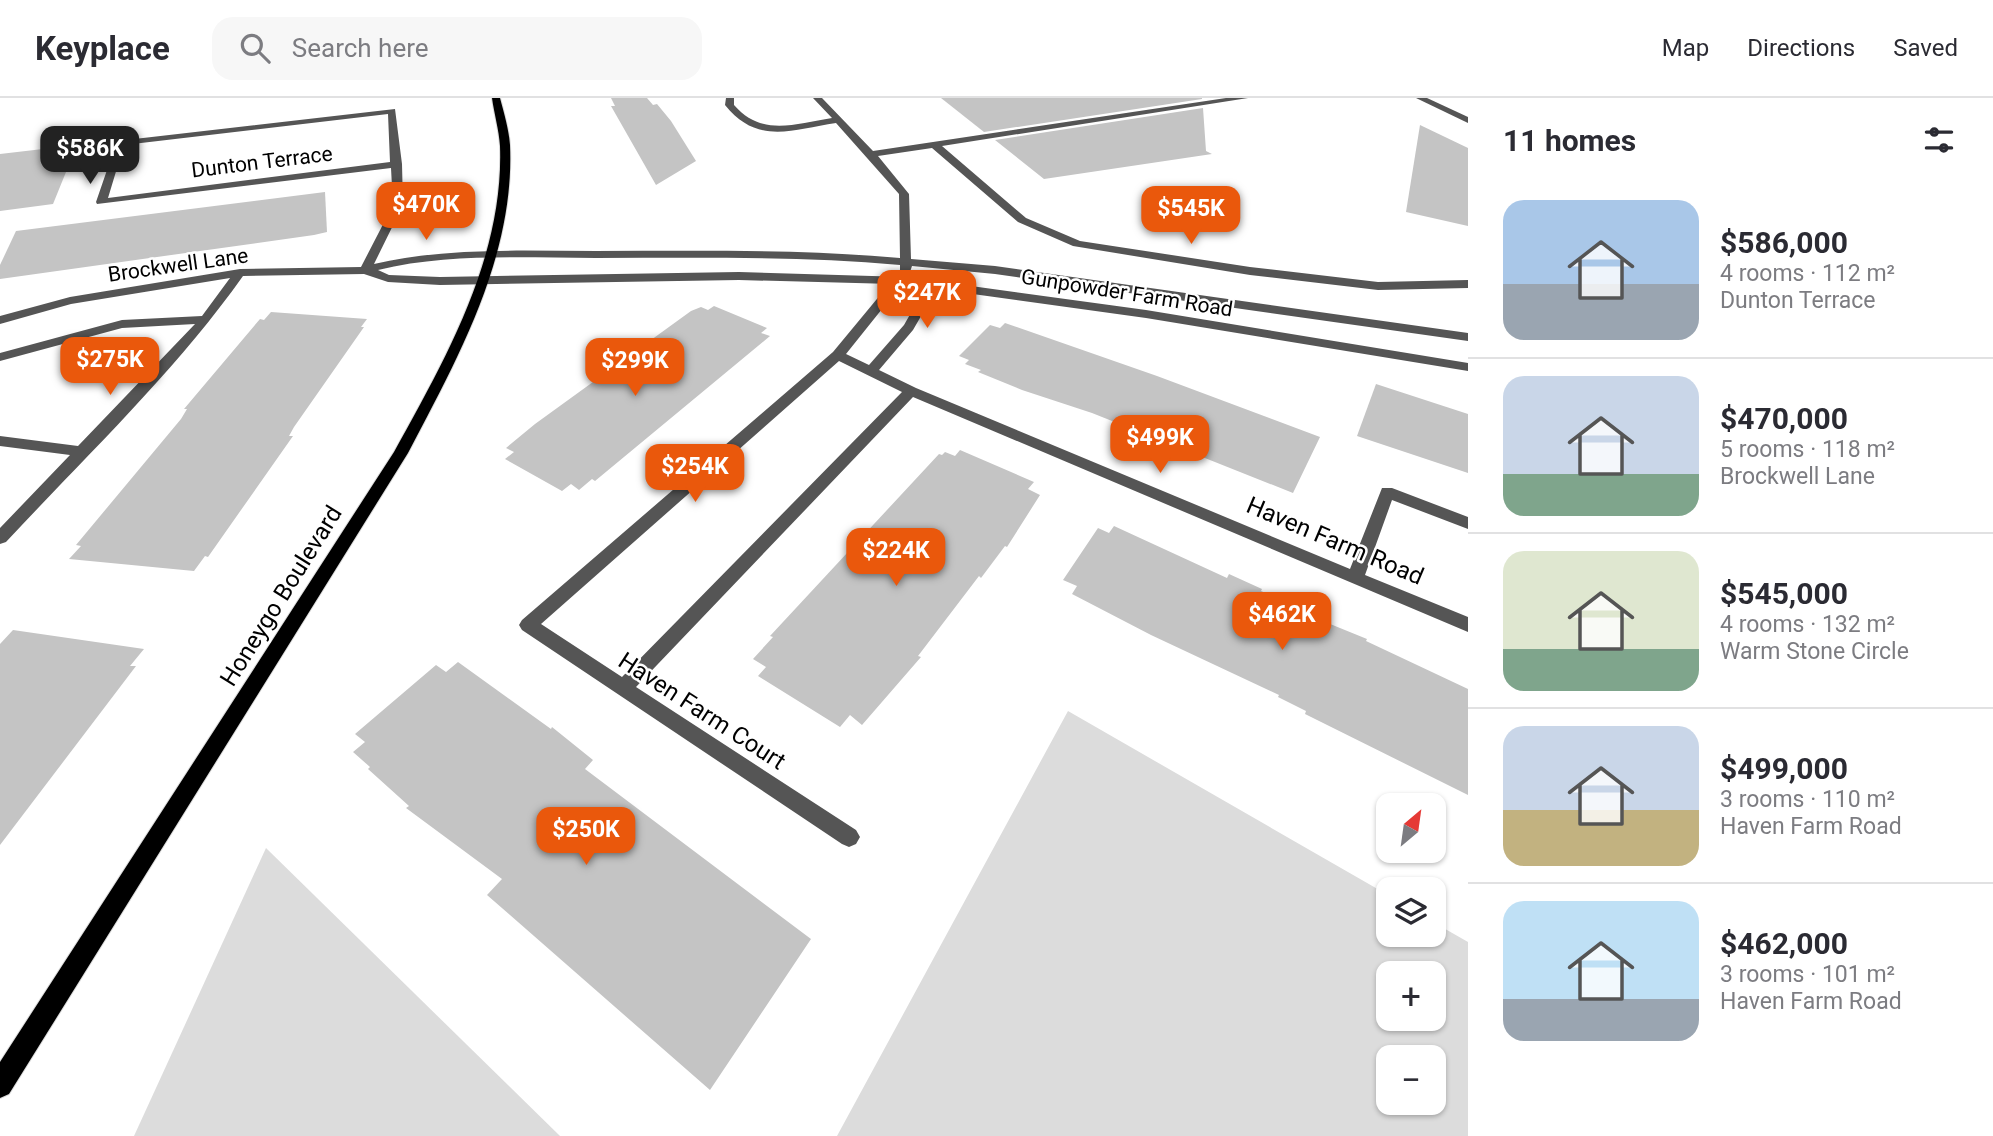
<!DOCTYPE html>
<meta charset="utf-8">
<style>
body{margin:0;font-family:Roboto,sans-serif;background:#f7f7f7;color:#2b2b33;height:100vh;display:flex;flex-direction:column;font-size:26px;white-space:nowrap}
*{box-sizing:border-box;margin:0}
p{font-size:23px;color:#7c7c81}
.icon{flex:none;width:38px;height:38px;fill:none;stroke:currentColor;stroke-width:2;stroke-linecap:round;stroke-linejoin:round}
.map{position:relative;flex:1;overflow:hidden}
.side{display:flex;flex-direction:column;background:#fff;width:525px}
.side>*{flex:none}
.needle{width:46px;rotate:29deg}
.controls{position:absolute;left:1376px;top:695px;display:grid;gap:14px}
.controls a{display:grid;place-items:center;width:70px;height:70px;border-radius:14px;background:#fff;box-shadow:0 2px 5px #0004;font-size:35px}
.price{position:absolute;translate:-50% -60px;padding:0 16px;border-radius:14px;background:#ea580c;color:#fff;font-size:23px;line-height:46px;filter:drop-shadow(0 2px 4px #0008)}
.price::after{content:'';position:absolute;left:50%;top:42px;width:21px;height:16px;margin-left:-10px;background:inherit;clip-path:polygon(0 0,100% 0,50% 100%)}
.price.selected{background:#222;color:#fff}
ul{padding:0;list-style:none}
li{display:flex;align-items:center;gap:21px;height:175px;padding:0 35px}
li+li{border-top:2px solid #e1e1e2}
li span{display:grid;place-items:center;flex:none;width:196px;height:140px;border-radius:21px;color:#555}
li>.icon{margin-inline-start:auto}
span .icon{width:84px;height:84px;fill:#fffc;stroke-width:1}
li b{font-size:30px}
h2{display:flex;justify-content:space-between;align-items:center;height:84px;padding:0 35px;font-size:30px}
header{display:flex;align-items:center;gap:42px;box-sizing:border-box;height:98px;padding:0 35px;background:#fff;border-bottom:2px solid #e1e1e2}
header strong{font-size:33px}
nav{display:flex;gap:38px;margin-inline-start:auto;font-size:24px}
.search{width:490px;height:63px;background:#f7f7f7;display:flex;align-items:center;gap:18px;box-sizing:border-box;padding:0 24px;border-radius:21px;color:#7c7c81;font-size:26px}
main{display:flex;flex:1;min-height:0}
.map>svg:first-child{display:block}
.green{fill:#dcdcdc;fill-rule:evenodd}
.building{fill:#c4c4c4}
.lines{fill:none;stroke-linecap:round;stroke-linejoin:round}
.major-casing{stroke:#dbdbdb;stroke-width:2}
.minor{fill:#555;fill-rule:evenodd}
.major{fill:#000;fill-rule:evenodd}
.labels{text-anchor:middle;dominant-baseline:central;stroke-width:5;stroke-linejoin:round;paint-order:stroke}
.far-street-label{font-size:21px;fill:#000;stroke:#fff}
.street-label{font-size:24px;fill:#000;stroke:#fff}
</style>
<header>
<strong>Keyplace</strong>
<div class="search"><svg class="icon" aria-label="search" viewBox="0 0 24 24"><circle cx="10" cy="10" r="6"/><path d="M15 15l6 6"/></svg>Search here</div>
<nav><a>Map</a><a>Directions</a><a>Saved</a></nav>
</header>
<main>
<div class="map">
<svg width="1468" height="1038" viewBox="0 0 1468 1038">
<rect width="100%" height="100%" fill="#fff"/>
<g class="green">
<path d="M1068,613l320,184v39h45v-12l35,20v194h-631zM1388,875h45v45h-45zM1388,959h45v45h-45z"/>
<polygon points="266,750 560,1038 134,1038"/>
</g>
<g class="building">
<polygon points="611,0 647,0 653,7 657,6 671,23 696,63 656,87 611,8 615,8"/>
<polygon points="941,0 1202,0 1202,1 984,34"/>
<polygon points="1203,10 1206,53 1212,56 1044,81 995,42"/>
<polygon points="1420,27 1468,50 1468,128 1406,114"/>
<polygon points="77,47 53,106 0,113 0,56"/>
<polygon points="325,94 327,134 314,137 0,181 0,167 16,133"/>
<polygon points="714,208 767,230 761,235 770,238 595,383 592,381 579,392 571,386 562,393 505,361 514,354 506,350 535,326 691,213 701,209 708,212"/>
<polygon points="271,214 367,221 361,229 364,229 294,329 289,338 293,338 208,459 205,458 194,473 69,461 81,448 76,447 181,321 187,311 184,311 260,221 264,222"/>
<polygon points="1005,225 1157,278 1320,339 1293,395 1092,315 1022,292 978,274 981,272 965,266 969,262 959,258 990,227 1000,230"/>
<polygon points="1376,286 1468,316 1468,375 1357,338"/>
<polygon points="960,352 1034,384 1028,391 1040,397 1007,449 1005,448 981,480 979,478 918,558 921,559 862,627 850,617 840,629 758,578 766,569 753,561 773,539 770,538 939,356 942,357 945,354 955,358"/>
<polygon points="1114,428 1227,480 1229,476 1262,491 1261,493 1283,503 1281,506 1367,541 1366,543 1468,591 1468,697 1305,616 1306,613 1278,599 1279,597 1151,537 1072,496 1077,488 1063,482 1098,430 1109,435"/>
<polygon points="13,532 144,551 130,568 136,568 0,747 0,546"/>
<polygon points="458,564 551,631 552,629 593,662 585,671 811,841 710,992 487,797 502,781 406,710 409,708 368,671 370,669 353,654 365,644 355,636 436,567 446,574"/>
</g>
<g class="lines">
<g class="major-casing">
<path id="major" d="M492,0h8c4,15 9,32 10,47 5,111 -52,213 -102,308l-399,641 -9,4v-36l394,-610c52,-94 110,-195 106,-306 -1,-16 -6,-33 -8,-48z"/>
</g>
<g class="minor">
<path d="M726,0h8v7c28,32 60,19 98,13l-19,-20h9l51,53 353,-53h22l-306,48 84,72 54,23 170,26 128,15 90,-2v8l-90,2 -128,-15 -177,-29 -55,-24 -86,-74 -54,8 31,38 2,65 84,7 473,67v8l-473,-67 -83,-8 -2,6 -4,2 -6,-4v-5c-101,-9 -203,-7 -304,-7 -72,0 -148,-5 -218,12l11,5 51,2 299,-5 167,5 240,33 322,53v8l-322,-53 -231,-32 13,18 -15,26 -34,40 37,18 434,181 32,-81h10l76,29v12l-76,-29 -27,75 103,42v15l-555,-235 -277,290 220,143 4,7 -4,7 -7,3 -7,-3 -320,-214 -3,-5 3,-5 311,-268 53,-64 7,-4 -154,-4 -299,5 -52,-3 -24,-8 -121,2c-68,96 -157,180 -237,266l-6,2v-16l70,-73 -70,-9v-10l78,10 117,-122 -73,4 -122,33v-8l122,-33 80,-4 28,-38 -159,26 -71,20v-8l70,-19 170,-28 121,-2 32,-62 -2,-37 -294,36 -1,-2 21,-61 278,-32 7,55 1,41 -29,59c72,-17 148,-13 222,-13 102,0 203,-2 304,7l-1,-64 -63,-71c-45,7 -79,22 -111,-18zM388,16l2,48 -282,36 16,-53zM904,189l12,17 -12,21 -35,40 -23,-11 48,-60zM839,263l63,31 -280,285 -81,-53z"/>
<polygon points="1416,0 1427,0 1468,19 1468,25"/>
</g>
<use href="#major" class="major"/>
</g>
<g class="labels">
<g class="far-street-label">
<text transform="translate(262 64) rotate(-7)">Dunton Terrace</text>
<text transform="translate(178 167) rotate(-8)">Brockwell Lane</text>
<text transform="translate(1127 195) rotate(9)">Gunpowder Farm Road</text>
</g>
<g class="street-label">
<text transform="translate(1335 443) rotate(23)">Haven Farm Road</text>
<text transform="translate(281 498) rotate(-58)">Honeygo Boulevard</text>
<text transform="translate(702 613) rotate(33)">Haven Farm Court</text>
</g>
</g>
</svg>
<div class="controls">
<a><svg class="needle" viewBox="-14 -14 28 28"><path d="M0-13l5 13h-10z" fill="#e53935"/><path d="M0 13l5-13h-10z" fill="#7c7c81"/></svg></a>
<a><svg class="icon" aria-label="layers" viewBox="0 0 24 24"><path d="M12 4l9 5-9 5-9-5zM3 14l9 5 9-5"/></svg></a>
<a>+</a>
<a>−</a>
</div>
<b class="price selected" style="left:90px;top:88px">$586K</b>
<b class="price" style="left:426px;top:144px">$470K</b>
<b class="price" style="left:1191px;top:148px">$545K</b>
<b class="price" style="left:927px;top:232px">$247K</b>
<b class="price" style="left:110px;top:299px">$275K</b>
<b class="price" style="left:635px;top:300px">$299K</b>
<b class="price" style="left:1160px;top:377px">$499K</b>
<b class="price" style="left:695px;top:406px">$254K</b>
<b class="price" style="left:896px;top:490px">$224K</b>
<b class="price" style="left:1282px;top:554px">$462K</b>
<b class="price" style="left:586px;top:769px">$250K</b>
</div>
<section class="side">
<h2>11 homes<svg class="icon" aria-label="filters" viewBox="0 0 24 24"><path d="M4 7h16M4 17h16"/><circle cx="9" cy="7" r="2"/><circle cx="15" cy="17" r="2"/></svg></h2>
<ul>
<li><span style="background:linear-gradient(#a9c7e8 60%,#9aa5b1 0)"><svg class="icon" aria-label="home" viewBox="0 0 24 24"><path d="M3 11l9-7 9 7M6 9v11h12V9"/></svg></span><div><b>$586,000</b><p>4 rooms · 112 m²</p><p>Dunton Terrace</p></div></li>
<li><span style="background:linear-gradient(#c9d6e8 70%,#7fa58c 0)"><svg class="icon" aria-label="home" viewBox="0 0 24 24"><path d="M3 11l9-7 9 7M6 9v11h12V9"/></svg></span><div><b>$470,000</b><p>5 rooms · 118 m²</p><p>Brockwell Lane</p></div></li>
<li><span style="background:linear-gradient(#dfe7d0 70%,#7fa58c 0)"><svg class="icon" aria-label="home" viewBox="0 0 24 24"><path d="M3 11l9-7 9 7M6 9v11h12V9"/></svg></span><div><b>$545,000</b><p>4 rooms · 132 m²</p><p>Warm Stone Circle</p></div></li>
<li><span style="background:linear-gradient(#c9d6e8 60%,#c2b280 0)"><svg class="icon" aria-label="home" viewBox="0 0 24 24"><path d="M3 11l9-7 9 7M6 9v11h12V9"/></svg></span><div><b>$499,000</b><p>3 rooms · 110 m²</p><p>Haven Farm Road</p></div></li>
<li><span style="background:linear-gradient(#bfe0f5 70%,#9aa5b1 0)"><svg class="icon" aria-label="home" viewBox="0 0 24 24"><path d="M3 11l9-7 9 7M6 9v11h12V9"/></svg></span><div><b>$462,000</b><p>3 rooms · 101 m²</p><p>Haven Farm Road</p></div></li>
</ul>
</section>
</main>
